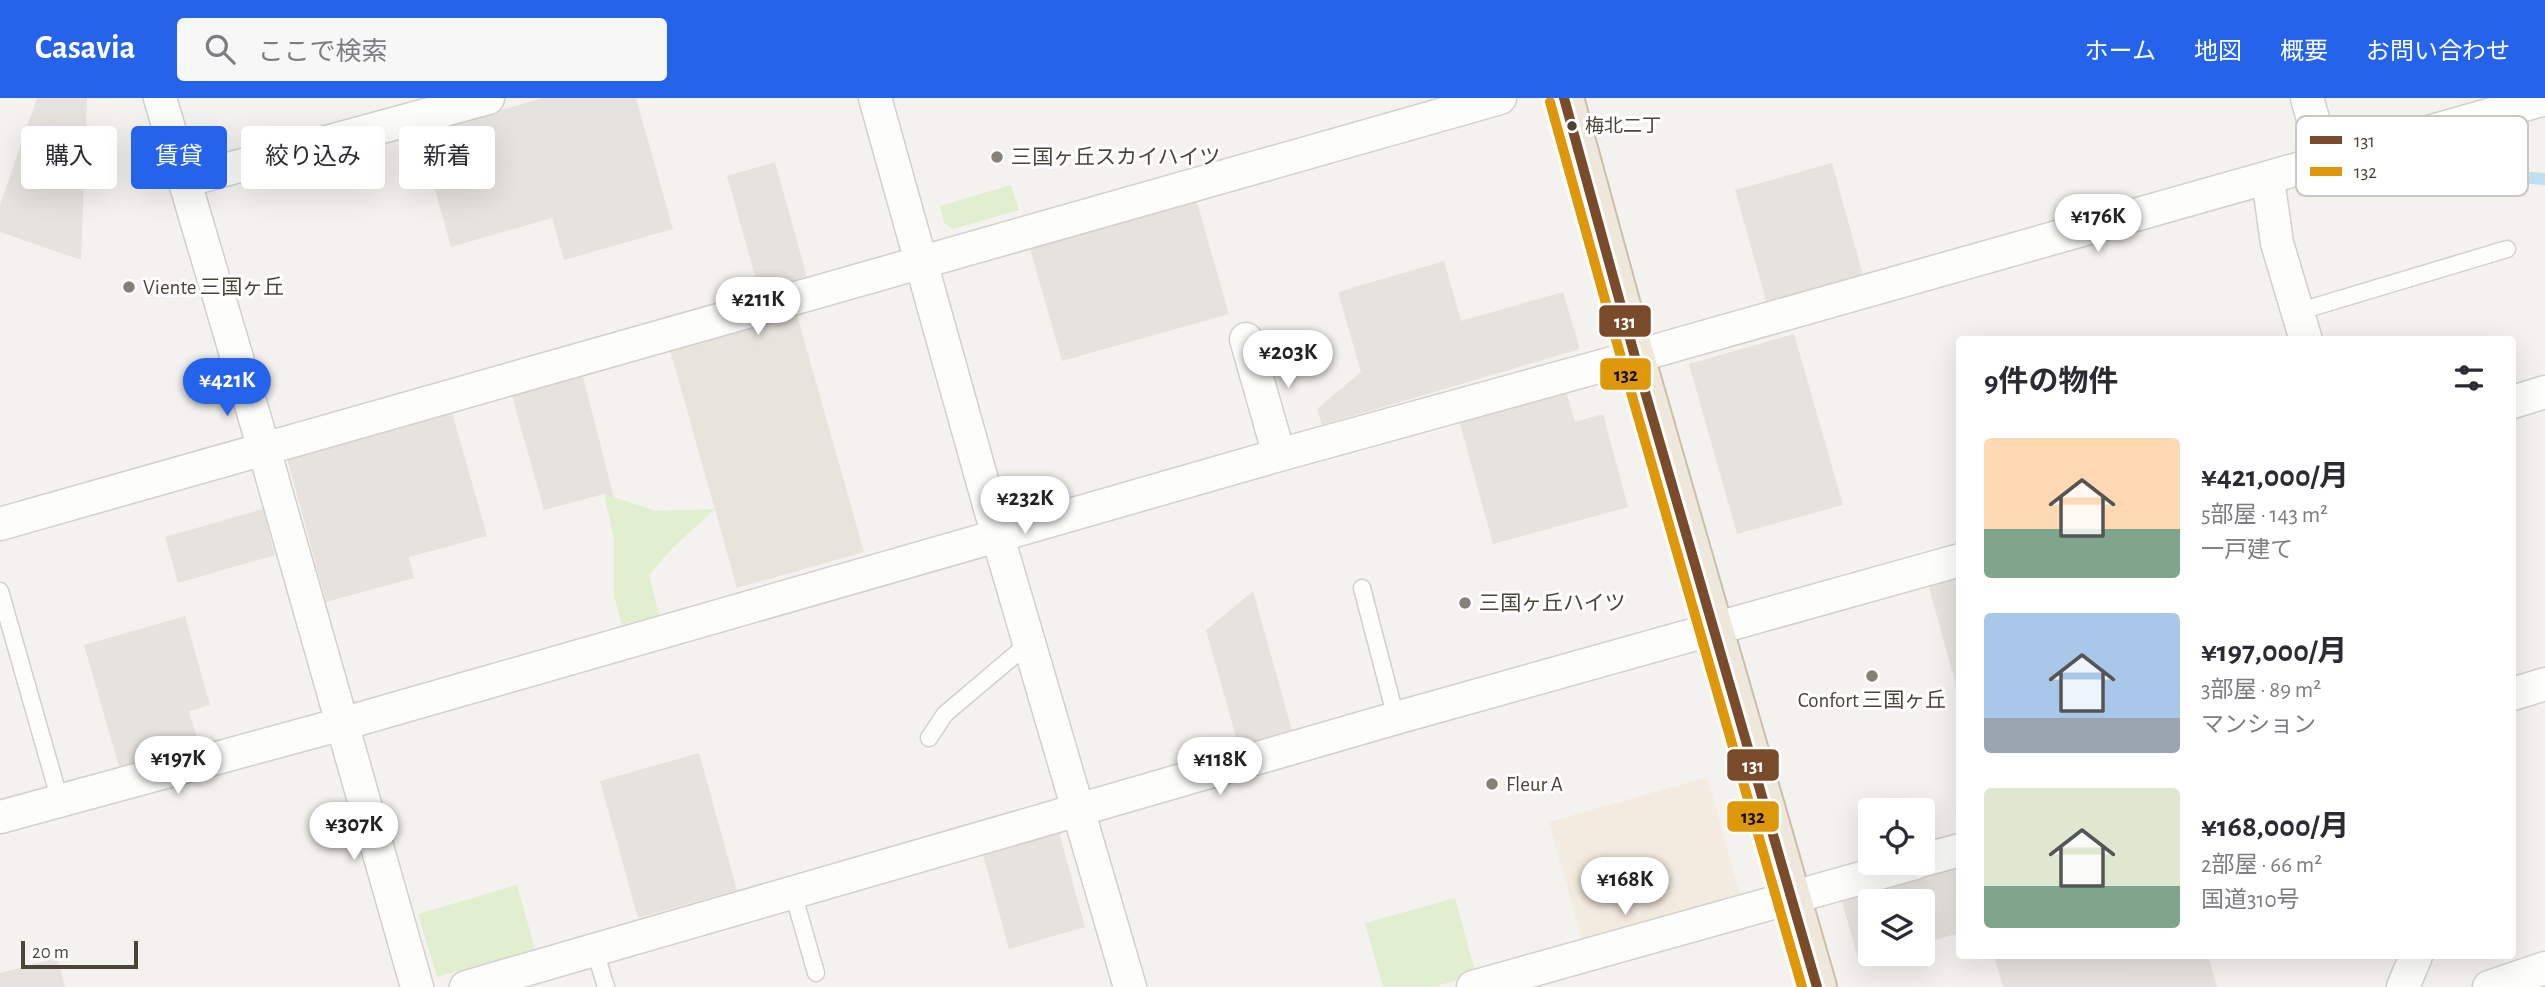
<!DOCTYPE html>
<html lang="ja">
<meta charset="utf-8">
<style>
body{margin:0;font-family:"Alegreya Sans","Noto Sans JP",sans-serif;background:#f7f7f7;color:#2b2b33;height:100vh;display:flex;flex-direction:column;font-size:26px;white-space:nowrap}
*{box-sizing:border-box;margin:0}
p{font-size:23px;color:#7c7c81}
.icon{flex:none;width:38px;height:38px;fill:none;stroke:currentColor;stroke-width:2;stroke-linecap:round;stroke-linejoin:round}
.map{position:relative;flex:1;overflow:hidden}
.panel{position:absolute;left:1956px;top:238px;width:560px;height:623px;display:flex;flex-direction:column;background:#fff;border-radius:7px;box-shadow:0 7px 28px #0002}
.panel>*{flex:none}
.hud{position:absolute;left:21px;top:28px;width:665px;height:63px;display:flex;gap:14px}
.fabs{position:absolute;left:1858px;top:700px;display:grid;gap:14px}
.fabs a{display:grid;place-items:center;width:77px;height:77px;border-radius:7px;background:#fff;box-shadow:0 7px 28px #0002;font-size:35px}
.scale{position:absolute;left:21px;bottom:18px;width:117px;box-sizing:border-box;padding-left:7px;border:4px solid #4b4439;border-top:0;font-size:19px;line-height:24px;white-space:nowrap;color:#4b4439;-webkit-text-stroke:5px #fff;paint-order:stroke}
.price{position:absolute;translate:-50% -60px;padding:0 16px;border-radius:24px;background:#fff;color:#222;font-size:23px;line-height:46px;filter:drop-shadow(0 2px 4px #0008)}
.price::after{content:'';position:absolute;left:50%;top:42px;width:21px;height:16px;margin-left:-10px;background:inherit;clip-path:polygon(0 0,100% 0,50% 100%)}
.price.current{background:#2563eb;color:#fff}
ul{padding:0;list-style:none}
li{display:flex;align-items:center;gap:21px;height:175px;padding:0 28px}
li span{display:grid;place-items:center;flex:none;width:196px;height:140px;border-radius:7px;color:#555}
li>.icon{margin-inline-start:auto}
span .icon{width:84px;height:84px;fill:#fffc;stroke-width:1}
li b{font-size:30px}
h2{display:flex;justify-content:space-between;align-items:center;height:84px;padding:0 28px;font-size:30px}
.pill{padding:0 24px;border-radius:7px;background:#fff;box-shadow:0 7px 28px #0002;font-size:24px;line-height:63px}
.pill.current{background:#2563eb;color:#fff}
header{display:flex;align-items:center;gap:42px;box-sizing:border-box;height:98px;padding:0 35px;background:#2563eb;color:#fff}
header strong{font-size:33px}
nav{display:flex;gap:38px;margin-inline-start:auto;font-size:24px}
.search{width:490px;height:63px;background:#f7f7f7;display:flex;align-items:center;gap:18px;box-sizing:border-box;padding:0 24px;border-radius:7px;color:#7c7c81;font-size:26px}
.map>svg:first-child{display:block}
.residential{fill:#e7e4dc}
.commercial{fill:#f3ebdf}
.industrial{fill:#e6e2de}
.green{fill:#e1eecf}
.parking{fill:#e6e3df}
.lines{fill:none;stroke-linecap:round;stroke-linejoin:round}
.stream{stroke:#c0ddf1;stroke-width:12}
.lane-casing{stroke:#d2d0cb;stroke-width:19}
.street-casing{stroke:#d2d0cb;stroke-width:35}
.highway-casing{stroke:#ccbfa9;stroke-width:42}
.lane{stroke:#fdfdfc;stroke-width:16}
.street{stroke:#fdfdfc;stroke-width:32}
.highway{stroke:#ede8db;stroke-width:38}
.bus-1-casing{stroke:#fff;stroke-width:16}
.bus-2-casing{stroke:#fff;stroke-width:16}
.bus-1{stroke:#7a4b2a;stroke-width:10}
.bus-2{stroke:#dd9709;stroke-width:10}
.bus-dot{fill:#4b4439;stroke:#fff;stroke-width:2.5}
.poi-dot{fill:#868178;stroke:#fff;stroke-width:2.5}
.labels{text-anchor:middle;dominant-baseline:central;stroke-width:6;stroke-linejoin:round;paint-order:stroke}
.bus-label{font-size:19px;fill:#4b4439;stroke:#fff;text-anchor:start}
.poi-label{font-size:21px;fill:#4b4439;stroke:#fff;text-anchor:start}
.key{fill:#fff;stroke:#c9c7c4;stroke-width:2}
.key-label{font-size:19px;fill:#4b4439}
.line-badge{stroke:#fff;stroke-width:2.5}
.badge-label{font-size:19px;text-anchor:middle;font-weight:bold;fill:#fff}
.pale-badge-label{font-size:19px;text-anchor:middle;font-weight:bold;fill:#111}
</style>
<header>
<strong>Casavia</strong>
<div class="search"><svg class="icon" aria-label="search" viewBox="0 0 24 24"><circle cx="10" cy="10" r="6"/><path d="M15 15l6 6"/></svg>ここで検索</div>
<nav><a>ホーム</a><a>地図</a><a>概要</a><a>お問い合わせ</a></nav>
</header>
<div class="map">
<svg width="2545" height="889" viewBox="0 0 2545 889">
<rect width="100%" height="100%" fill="#f4f2ee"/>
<polygon class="residential" points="797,217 864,454 737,490 670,252"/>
<polygon class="commercial" points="1707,679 1741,800 1583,845 1549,724"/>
<g class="industrial">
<polygon points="582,275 614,400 604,396 544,412 511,294"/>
<polygon points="2126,858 2208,858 2217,889 2134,889"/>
<polygon points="57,860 65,889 0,889 0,875"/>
</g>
<g class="green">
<polygon points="1011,87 1019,112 953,131 944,125 940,108"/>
<polygon points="604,396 656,413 715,411 672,450 649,477 659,517 622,527 614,498 614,440"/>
<polygon points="517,787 535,851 437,879 418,816"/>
<polygon points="1455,800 1476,877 1433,889 1383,889 1365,825"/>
</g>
<g class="parking">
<polygon points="37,0 87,0 81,162 0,134 0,107"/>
<polygon points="543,0 636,0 673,131 564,162 552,120 451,149 419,35"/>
<polygon points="775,64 807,179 759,192 727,78"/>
<polygon points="1832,65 1863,177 1766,203 1735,92"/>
<polygon points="1197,104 1229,216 1062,263 1030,151"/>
<polygon points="1444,163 1461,223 1563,194 1580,251 1322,327 1317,311 1361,274 1338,194"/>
<polygon points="1794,236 1843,407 1737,436 1689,266"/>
<polygon points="1566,293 1575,324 1603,316 1628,409 1493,446 1459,322"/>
<polygon points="451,311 487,438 409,459 414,480 326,504 286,356"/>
<polygon points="263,411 275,457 178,485 165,439"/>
<polygon points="1960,473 1960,602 1927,482"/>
<polygon points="1253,493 1293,636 1239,650 1206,532"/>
<polygon points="185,518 210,607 189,613 199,647 119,669 84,547"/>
<polygon points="699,655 737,792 638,820 600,683"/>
<polygon points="1058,731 1085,829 1009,851 982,753"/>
<polygon points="1960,764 1960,835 1923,845 1923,803 1871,803 1871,855 1858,859 1840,797"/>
<polygon points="1994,858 2126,858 2134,889 2003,889"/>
</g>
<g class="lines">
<polyline class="stream" points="2410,82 2466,76 2545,81"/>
<g class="lane-casing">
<g id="lane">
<polyline points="2297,214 2507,151"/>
<polyline points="1362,490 1396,620"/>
<polyline points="0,493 60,703"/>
<polyline points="929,640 945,616 1029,545"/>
<polyline points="793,795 816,875"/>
<polyline points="595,853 606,889"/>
</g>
</g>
<g class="street-casing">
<g id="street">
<polyline points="160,0 264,351 417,889"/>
<polyline points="875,0 998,439 1130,889"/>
<polyline points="2307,0 2325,63"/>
<polyline points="2268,81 2277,145 2306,242"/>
<polyline points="184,83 488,0"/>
<polyline points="1246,241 1279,357"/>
<polyline points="2513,304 2545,294"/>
<polyline points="0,426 1500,0"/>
<polyline points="2513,596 2545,586"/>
<polyline points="0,719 342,626 1279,357 1598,269 2545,1"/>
<polyline points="1923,762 1960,752"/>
<polyline points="466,889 1396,620 1960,462"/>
<polyline points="1473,889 1915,765"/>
<polyline points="2403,889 2416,858"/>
<polyline points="2489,889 2545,870"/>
</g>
</g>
<g class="highway-casing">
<polyline id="highway" points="1564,0 1635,259 1817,889"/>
</g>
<use href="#lane" class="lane"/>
<use href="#street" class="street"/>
<use href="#highway" class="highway"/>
<g class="bus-1-casing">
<polyline id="bus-1" points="1564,0 1635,259 1817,889"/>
</g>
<g class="bus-2-casing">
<polyline id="bus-2" points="1550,4 1622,263 1802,889"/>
</g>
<use href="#bus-1" class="bus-1"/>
<use href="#bus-2" class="bus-2"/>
</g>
<circle class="bus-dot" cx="1572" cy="28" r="6"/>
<g class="poi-dot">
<circle cx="997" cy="59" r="7"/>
<circle cx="129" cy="189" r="7"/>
<circle cx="1465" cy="505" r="7"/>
<circle cx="1872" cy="578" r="7"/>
<circle cx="1492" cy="686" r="7"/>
</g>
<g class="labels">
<g class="bus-label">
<text x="1585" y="28">梅北二丁</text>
</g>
<g class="poi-label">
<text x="1011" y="59">三国ヶ丘スカイハイツ</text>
<text x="143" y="189">Viente 三国ヶ丘</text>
<text x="1479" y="505">三国ヶ丘ハイツ</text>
<text x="1872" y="602" text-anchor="middle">Confort 三国ヶ丘</text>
<text x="1506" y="686">Fleur A</text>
</g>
</g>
<rect x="2296" y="18" width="232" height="80" rx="10" class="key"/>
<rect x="2310" y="38" width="32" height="8" fill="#7a4b2a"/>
<rect x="2310" y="69" width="32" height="9" fill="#dd9709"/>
<g class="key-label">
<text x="2354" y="49">131</text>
<text x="2354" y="80">132</text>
</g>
<g class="line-badge">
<rect x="1598" y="206" width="54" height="34" rx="7" fill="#7a4b2a"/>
<rect x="1599" y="259" width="53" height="34" rx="7" fill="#dd9709"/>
<rect x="1726" y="650" width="54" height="34" rx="7" fill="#7a4b2a"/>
<rect x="1726" y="702" width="54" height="33" rx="7" fill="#dd9709"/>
</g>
<g class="badge-label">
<text x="1625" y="230">131</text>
<text x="1753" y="674">131</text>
</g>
<g class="pale-badge-label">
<text x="1626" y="283">132</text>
<text x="1753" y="725">132</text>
</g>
</svg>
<div class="fabs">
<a><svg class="icon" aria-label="locate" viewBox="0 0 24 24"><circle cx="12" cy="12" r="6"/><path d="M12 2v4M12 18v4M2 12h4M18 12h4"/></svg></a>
<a><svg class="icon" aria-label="layers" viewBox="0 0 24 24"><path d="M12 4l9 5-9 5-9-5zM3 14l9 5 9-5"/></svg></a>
</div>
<div class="scale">20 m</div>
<b class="price" style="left:2098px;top:156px">¥176K</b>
<b class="price" style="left:758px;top:239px">¥211K</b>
<b class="price" style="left:1288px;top:292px">¥203K</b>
<b class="price current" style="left:227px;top:320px">¥421K</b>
<b class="price" style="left:1025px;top:438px">¥232K</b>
<b class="price" style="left:178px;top:698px">¥197K</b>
<b class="price" style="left:1220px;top:699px">¥118K</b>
<b class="price" style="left:354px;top:764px">¥307K</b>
<b class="price" style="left:1625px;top:819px">¥168K</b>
<div class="hud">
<a class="pill">購入</a>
<a class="pill current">賃貸</a>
<a class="pill">絞り込み</a>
<a class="pill">新着</a>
</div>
<section class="panel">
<h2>9件の物件<svg class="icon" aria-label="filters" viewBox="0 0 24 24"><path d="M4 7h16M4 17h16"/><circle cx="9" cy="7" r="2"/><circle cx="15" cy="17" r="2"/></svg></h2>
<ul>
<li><span style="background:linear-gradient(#ffd9b3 65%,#7fa58c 0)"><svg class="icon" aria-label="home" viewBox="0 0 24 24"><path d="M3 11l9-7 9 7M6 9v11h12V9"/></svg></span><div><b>¥421,000/月</b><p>5部屋 · 143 m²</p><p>一戸建て</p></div></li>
<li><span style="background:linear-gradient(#a9c7e8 75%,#9aa5b1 0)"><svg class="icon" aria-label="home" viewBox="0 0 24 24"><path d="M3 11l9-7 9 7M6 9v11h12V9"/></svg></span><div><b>¥197,000/月</b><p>3部屋 · 89 m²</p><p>マンション</p></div></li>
<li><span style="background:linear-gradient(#dfe7d0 70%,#7fa58c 0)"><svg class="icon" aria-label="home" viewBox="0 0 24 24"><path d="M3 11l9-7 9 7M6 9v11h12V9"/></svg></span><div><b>¥168,000/月</b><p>2部屋 · 66 m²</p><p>国道310号</p></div></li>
</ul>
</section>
</div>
